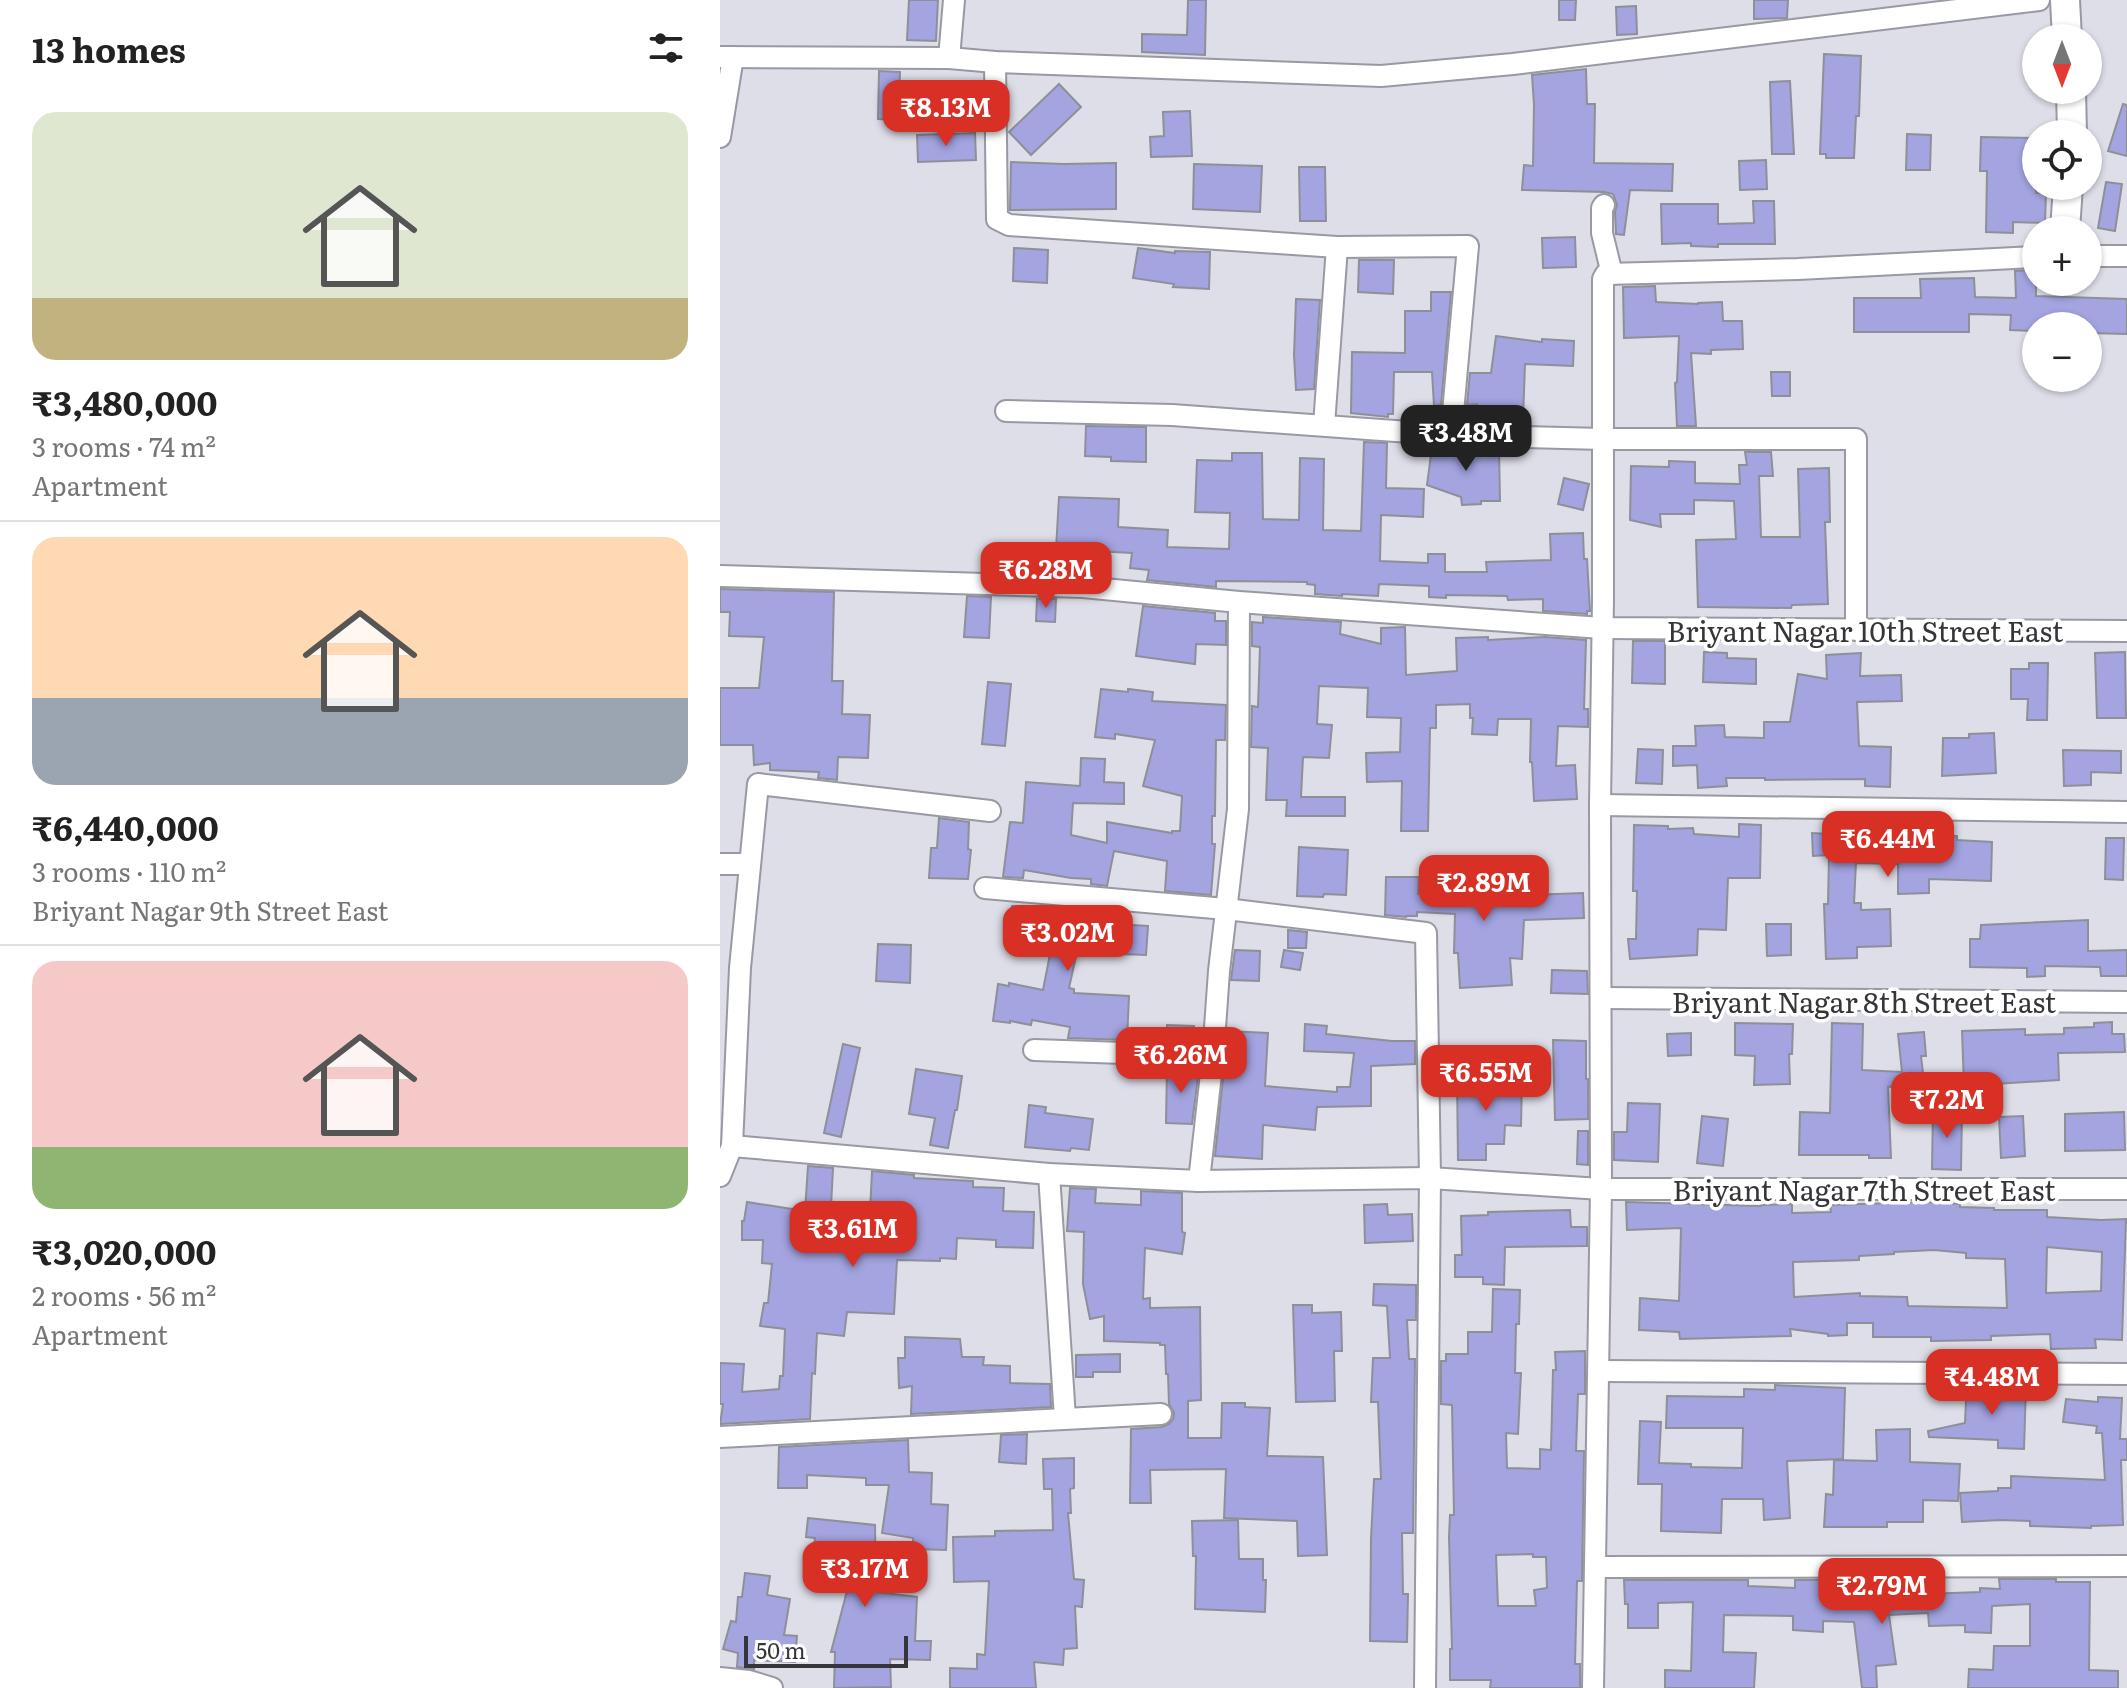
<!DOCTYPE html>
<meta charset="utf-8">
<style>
body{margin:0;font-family:Literata,serif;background:#f6f6f6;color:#222;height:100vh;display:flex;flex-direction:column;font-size:30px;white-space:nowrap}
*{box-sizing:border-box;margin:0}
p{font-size:26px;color:#767676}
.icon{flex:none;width:44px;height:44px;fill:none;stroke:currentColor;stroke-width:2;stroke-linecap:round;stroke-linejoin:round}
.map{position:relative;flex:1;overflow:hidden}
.details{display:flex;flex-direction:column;background:#fff;width:720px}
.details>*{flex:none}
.needle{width:52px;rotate:180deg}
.buttons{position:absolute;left:1302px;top:24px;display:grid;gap:16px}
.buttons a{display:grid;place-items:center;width:80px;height:80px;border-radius:50%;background:#fff;box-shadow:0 2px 6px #0004;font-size:40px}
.scale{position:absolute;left:24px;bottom:20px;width:164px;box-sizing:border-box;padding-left:8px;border:4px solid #36363a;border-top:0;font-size:22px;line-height:28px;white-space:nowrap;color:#36363a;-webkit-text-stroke:6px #fff;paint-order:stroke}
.price{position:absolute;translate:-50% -68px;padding:0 18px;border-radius:16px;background:#d93025;color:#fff;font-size:26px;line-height:52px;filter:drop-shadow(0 2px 4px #0008)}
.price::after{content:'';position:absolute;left:50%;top:48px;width:24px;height:18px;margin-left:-12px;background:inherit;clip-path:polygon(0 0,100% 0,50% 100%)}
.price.current{background:#222;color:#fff}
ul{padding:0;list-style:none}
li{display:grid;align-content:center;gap:16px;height:424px;padding:0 32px}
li+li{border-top:2px solid #e0e0e0}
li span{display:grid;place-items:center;height:248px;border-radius:24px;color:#555}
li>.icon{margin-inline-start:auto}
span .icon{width:144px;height:144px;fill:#fffc;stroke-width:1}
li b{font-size:34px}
h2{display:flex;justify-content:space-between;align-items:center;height:96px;padding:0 32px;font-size:34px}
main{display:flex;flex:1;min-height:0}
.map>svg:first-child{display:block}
.building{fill:#a3a4e0;stroke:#8e8f98;stroke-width:2;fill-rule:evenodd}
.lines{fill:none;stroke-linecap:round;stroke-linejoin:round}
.street-casing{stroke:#9899a2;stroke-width:24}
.secondary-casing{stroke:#9899a2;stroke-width:32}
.street{stroke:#fff;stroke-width:20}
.secondary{stroke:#fff;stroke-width:28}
.labels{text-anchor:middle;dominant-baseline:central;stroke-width:7;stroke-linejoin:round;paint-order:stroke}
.street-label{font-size:28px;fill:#36363a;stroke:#fff}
</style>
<main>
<section class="details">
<h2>13 homes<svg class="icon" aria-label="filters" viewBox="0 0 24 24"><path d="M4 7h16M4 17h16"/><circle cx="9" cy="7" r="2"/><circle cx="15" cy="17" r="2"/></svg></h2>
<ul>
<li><span style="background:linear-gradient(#dfe7d0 75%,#c2b280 0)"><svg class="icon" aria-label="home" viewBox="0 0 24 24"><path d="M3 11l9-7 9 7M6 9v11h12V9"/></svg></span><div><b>₹3,480,000</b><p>3 rooms · 74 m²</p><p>Apartment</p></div></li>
<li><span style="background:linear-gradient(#ffd9b3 65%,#9aa5b1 0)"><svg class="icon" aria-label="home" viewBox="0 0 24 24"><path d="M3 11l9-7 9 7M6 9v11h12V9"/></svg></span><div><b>₹6,440,000</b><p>3 rooms · 110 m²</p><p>Briyant Nagar 9th Street East</p></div></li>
<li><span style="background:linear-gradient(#f6c9c9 75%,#8fb573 0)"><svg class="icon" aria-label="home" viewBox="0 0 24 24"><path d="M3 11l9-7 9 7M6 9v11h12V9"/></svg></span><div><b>₹3,020,000</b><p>2 rooms · 56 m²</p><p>Apartment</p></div></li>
</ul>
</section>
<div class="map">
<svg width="1407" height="1688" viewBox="0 0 1407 1688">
<rect width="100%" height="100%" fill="#dddee8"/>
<g class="building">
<polygon points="189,0 218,0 216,41 187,40"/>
<polygon points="468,0 486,0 485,55 422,52 422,34 467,35"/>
<polygon points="839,0 856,0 855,20 839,20"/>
<polygon points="1034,0 1068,0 1067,18 1034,19"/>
<polygon points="916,6 917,34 897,35 896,7"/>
<polygon points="1104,54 1141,56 1139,116 1136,116 1134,158 1106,158 1106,154 1100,154"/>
<polygon points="866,69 867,104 875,104 874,163 953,164 952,191 910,190 904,235 896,234 895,212 897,205 893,194 884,192 802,190 804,165 813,166 814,105 812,75"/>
<polygon points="159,71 180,72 178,120 158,119"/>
<polygon points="1070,81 1074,154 1052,154 1050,82"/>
<polygon points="339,84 361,107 311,155 289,132"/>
<polygon points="1403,104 1407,105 1407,156 1388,151"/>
<polygon points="470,111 472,156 431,157 430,137 444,136 443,112"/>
<polygon points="255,133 256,160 198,162 197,135"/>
<polygon points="1187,134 1211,135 1210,170 1186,170"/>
<polygon points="1261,137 1316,138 1316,193 1326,193 1325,223 1293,222 1293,233 1266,232 1267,171 1260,171"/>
<polygon points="1046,160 1047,189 1020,190 1019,161"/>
<polygon points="291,162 344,164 396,163 396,209 290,210"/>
<polygon points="474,164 542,166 540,212 473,209"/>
<polygon points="579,167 605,167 606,221 580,221"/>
<polygon points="1386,182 1402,184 1395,231 1378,228"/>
<polygon points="1033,201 1054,201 1055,244 998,244 998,247 971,246 971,243 942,244 941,204 998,204 998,224 1034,223"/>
<polygon points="855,237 856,267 823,268 822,238"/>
<polygon points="294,248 328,250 327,283 293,281"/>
<polygon points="418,248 455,253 455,251 490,252 489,289 453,287 454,284 413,278"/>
<polygon points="639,260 674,260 673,294 638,292"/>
<polygon points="1316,270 1316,296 1407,299 1407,334 1368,333 1368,326 1316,326 1316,331 1290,330 1291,315 1249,314 1249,332 1134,332 1134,298 1201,298 1200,279 1254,278 1255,297 1296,298 1295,271"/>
<polygon points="935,286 936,302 978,304 978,303 1002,302 1003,321 1022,321 1023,349 991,350 991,354 971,353 976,426 957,426 955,383 957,382 959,336 904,338 903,287"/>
<polygon points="711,292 731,292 721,405 714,406 712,372 674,372 673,414 668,414 668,417 631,413 632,352 685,353 685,311 711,311"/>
<polygon points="576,299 600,300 594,389 576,390 574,355"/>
<polygon points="776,336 822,342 822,339 854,341 853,366 805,364 803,419 778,418 778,411 757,410 757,404 747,405 750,373 771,373"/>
<polygon points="1051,372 1070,372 1070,396 1052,396"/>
<polygon points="366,426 426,427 426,462 391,461 391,457 365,456"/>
<polygon points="644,442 667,443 666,488 704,489 703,517 661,515 660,561 708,563 708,554 725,554 725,572 767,572 766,562 831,560 830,534 863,533 864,559 867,559 870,611 867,611 867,614 823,611 823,599 788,600 787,596 726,595 726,598 709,597 709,586 659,584 658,596 622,594 622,596 595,594 595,585 587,584 587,582 496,581 496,587 427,580 429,570 410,568 412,553 336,549 339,497 399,499 398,527 448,530 447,547 509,549 510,513 475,512 477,460 512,461 512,453 542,453 543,519 579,520 580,458 604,459 603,530 641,531"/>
<polygon points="712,447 779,449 780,501 761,501 761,504 742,505 741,497 707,485"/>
<polygon points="1025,452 1051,452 1053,476 1039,476 1041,537 1080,537 1078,469 1109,468 1110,522 1105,522 1108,604 1072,605 1071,608 978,607 976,540 1016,539 1014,501 974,500 974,514 940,514 941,527 910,520 911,466 949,467 949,461 975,462 975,483 1020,484 1019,465 1027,465"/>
<polygon points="844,478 869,484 863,510 838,504"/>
<polygon points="0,589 114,592 112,681 123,681 122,714 150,715 148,758 118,757 117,780 98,778 99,772 50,770 50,763 34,765 33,745 0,745 0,688 39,688 44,637 9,636 10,612 0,612"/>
<polygon points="247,596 271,597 269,638 244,637"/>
<polygon points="317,599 336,599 335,622 316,621"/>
<polygon points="423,606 495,613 495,621 506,621 506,645 476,644 475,664 416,656"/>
<polygon points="543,617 621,622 620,634 661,644 661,628 685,627 686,675 737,671 736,638 768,637 768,640 825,637 866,640 864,709 868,709 868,727 838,726 836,766 855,765 857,799 814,801 812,762 810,762 811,719 778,719 777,735 752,734 753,718 750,718 750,704 716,705 716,728 710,728 708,831 681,831 682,781 647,782 646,753 680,752 681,718 647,717 648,688 599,686 597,724 612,725 609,758 583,757 581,797 625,797 625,816 566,816 567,800 546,800 548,748 531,747 532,706 538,707 540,647 532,646 532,622 543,623"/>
<polygon points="913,641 945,641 945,684 912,683"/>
<polygon points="984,652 1007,653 1007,658 1036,659 1036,684 983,682"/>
<polygon points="1405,652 1406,718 1377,718 1375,653"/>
<polygon points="1141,653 1140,676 1181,675 1182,701 1137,702 1139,746 1171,747 1170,787 1145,786 1145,779 1045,780 1045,778 1006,778 1007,786 978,788 977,765 953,766 953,746 976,746 975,726 1004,725 1005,737 1044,738 1044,722 1070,722 1078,674 1107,679 1106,655"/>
<polygon points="1309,663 1328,663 1327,720 1307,720 1308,699 1291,699 1291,669 1309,669"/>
<polygon points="268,682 291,684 285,746 262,744"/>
<polygon points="381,689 408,692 408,689 433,692 432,701 506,705 505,740 496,740 495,816 492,816 492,844 495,844 491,895 445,891 447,861 394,851 387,886 371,884 371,879 351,878 304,870 303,878 283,877 290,822 303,823 306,782 360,786 361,758 385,759 384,782 404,783 404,804 353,803 351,835 387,843 387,822 452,833 452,831 460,831 462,796 423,786 435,740 395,734 395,739 375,737"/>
<polygon points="1274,733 1276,773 1222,776 1223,738 1249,738 1249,734"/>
<polygon points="918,749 943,750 942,784 916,783"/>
<polygon points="1343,750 1401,751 1401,773 1371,772 1371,785 1344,786"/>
<polygon points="219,818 249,822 248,849 251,850 248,879 209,878 211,848 217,848"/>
<polygon points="1019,824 1041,825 1040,878 1008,878 1006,930 978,929 977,955 910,959 908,939 916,939 917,891 913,891 914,825 948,826 948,829 973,828 974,834 1019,837"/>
<polygon points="1147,824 1172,824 1172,836 1208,834 1208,837 1237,836 1237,840 1272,842 1271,881 1209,879 1209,893 1178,894 1178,864 1136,863 1134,903 1141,903 1141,910 1170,909 1171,946 1137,947 1137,958 1106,959 1104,904 1108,904 1109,855 1093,856 1092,833 1147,836"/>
<polygon points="1386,838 1404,838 1403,880 1385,879"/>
<polygon points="579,847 628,850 626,895 604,894 603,897 577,896"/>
<polygon points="666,877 699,877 698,894 755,897 755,888 780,886 779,881 808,880 808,895 863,893 864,918 804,920 802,959 790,958 792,985 740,988 738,953 734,953 735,914 697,912 697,916 686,916 686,917 665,915"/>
<polygon points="292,906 330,908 330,914 369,922 370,910 396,912 395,924 428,926 426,955 401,954 402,949 358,947 349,988 354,989 354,993 409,996 407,1040 348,1038 350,1027 312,1020 311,1025 290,1021 290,1023 273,1021 278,984 289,986 289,983 323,990 330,954 290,953"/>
<polygon points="1368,920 1368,951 1407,950 1407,976 1381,976 1380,967 1325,966 1325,976 1307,977 1307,968 1250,967 1250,939 1260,939 1261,925"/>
<polygon points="1046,924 1071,924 1071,955 1047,956"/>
<polygon points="568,930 587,932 586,948 568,948"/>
<polygon points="158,944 191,945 190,983 156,981"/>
<polygon points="515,950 540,951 539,981 511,980"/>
<polygon points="564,950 583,953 580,970 561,967"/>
<polygon points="832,970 867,971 868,994 831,993"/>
<polygon points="1392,1022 1392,1034 1404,1034 1405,1052 1338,1053 1339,1080 1244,1086 1242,1031 1305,1029 1305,1035 1344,1034 1344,1028 1374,1027 1374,1023"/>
<polygon points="1015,1023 1073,1024 1072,1054 1069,1054 1070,1084 1034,1085 1035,1056 1015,1055"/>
<polygon points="1112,1023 1143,1024 1142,1070 1182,1072 1178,1034 1204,1032 1206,1056 1201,1056 1203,1073 1206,1073 1206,1083 1168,1087 1171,1158 1149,1158 1149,1155 1079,1155 1080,1112 1110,1113"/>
<polygon points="585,1024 607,1026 606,1034 672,1041 695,1041 695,1064 651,1066 651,1106 597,1107 595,1130 543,1125 542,1159 495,1156 508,1031 548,1033 545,1086 617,1092 617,1087 630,1087 634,1053 584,1051"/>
<polygon points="447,1025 474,1026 474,1029 482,1030 481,1043 447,1041"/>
<polygon points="971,1033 971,1055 948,1056 947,1034"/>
<polygon points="833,1040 866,1041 866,1079 868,1079 868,1119 835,1120"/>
<polygon points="123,1044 140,1048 121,1137 104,1133"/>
<polygon points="447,1067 479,1069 472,1124 446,1123"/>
<polygon points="196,1069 242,1076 237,1110 235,1110 228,1148 210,1145 215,1118 189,1114"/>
<polygon points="783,1076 802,1077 801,1126 785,1125 784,1144 766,1144 766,1160 738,1160 737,1078 783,1079"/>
<polygon points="908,1103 940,1104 938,1162 894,1160 894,1132 907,1132"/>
<polygon points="309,1105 326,1107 325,1113 373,1119 369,1150 351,1148 350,1151 305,1147"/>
<polygon points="1213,1111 1242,1112 1241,1170 1212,1169"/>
<polygon points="1404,1112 1405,1150 1345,1151 1345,1114"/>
<polygon points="982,1116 1008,1119 1003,1166 977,1163"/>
<polygon points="1303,1116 1305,1156 1281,1158 1279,1117"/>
<polygon points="858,1131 868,1131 868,1165 857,1164"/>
<polygon points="88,1166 113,1168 110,1227 149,1232 152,1171 194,1175 194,1178 253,1181 253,1187 284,1188 283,1211 314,1212 313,1248 276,1247 276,1240 237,1238 236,1259 220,1258 220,1261 177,1260 174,1314 127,1312 124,1336 97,1333 95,1374 92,1373 90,1419 0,1424 3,1404 0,1404 0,1363 24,1364 22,1392 59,1389 60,1376 63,1376 65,1329 40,1326 44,1303 48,1303 52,1264 42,1263 43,1240 22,1240 22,1221 24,1221 27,1202 85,1211"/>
<polygon points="350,1188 376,1189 375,1203 421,1205 421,1191 462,1193 462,1232 465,1233 462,1254 425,1248 423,1299 430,1298 430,1308 480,1307 481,1400 468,1401 468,1438 501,1438 502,1403 525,1403 525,1407 550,1408 547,1456 603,1457 607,1555 578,1556 577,1521 504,1518 506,1469 430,1470 431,1503 410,1503 411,1429 442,1427 449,1424 453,1419 454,1413 449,1404 448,1374 446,1374 445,1345 440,1345 440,1343 384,1341 384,1316 370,1319 363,1284 364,1232 347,1231"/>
<path d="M906,1202l135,4v-1l31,-1v9l39,-1 -1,-7 95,-3 35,2v3l34,1v2h53v7l54,3 25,-1 -4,121 -27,-1 1,9 -45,1 -1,-15 -59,2v4l-60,1v-4h-58v-14h-26v12l-19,1v-2l-38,-5 1,7 -111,3 -1,-7 -40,-2 1,-32 39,3 2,-73 -54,2zM1327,1247l55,5 -1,39 -55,2zM1214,1250l32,3v5l39,1 2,49 -99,-2 -1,-9 -47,-1v-3l-66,4 -1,-35 66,-2v-4l35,-2v-2z"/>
<polygon points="667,1204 668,1215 692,1214 693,1241 645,1243 644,1205"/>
<polygon points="850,1210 851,1227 867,1227 867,1246 785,1247 784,1285 763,1284 763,1277 735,1277 735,1255 742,1255 741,1216 768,1215 768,1212"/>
<polygon points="654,1284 696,1285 696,1320 687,1320 689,1359 695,1359 693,1533 682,1533 683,1594 688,1594 687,1642 650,1641 651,1539 654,1479 661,1479 658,1402 651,1402 653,1358 670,1358 667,1306 653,1305"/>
<path d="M773,1289l27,1 -1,34h-3l-1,49h6l-3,61 -12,-1 1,35 33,1v-20l11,1 2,-80h3l-1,-18 30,-1v43h-7l-2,57h8l-2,130h-5l-2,83h5v24h-90l1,-8h-41v-31h2l-3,-112 1,-22h4l-2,-110 -11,-1v-43h5v-7h22v-22h24zM813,1554v3h13l1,31 -13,2 2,16h-38l-2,-51z"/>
<polygon points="573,1305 592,1305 592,1313 621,1312 622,1351 614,1351 615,1401 576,1402"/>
<polygon points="185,1337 240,1339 242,1357 264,1357 263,1365 290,1366 290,1383 330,1384 331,1407 191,1414 192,1386 179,1388 178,1358 185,1358"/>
<polygon points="400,1354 400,1372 373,1372 373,1377 356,1377 356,1355"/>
<polygon points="1055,1385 1125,1388 1123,1459 1067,1461 1070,1518 1044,1520 1043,1499 1002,1499 1001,1533 941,1531 942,1484 918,1484 920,1421 941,1422 939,1463 971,1464 971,1467 1022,1468 1023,1428 946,1428 947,1396 1024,1397 1024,1389 1055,1390"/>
<polygon points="1256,1386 1306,1386 1304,1449 1278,1448 1278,1440 1209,1437 1208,1431 1245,1423 1246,1399 1256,1400"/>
<polygon points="1378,1397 1402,1398 1400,1439 1407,1439 1407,1460 1401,1460 1403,1525 1371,1526 1371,1528 1310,1526 1310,1521 1281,1520 1242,1522 1240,1493 1278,1491 1278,1488 1291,1488 1291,1476 1385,1480 1382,1433 1376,1433 1377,1426 1343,1422 1346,1399 1378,1402"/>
<polygon points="1190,1429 1190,1462 1240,1464 1238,1501 1203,1500 1203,1522 1167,1522 1167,1527 1104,1527 1106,1494 1113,1495 1114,1460 1157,1461 1156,1430"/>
<polygon points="307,1434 306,1464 279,1462 281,1435"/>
<polygon points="188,1440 189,1472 212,1473 211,1504 228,1505 226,1550 193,1549 193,1538 162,1533 169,1485 146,1485 146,1478 87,1475 87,1488 58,1488 59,1447"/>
<polygon points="354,1458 354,1488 350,1489 351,1513 348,1513 354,1579 364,1580 362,1607 355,1606 357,1648 344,1649 343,1665 314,1662 316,1688 230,1688 230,1668 257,1669 257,1654 265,1655 269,1581 234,1582 233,1537 275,1536 275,1531 333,1530 332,1489 324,1489 323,1459"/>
<polygon points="88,1518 155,1525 156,1592 197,1597 195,1641 211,1641 210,1660 170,1659 171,1687 114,1688 115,1652 111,1652 132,1572 109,1572 109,1564 92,1562 95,1538 86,1537"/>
<polygon points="518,1520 519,1559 543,1559 543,1580 546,1580 545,1612 475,1609 476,1556 473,1556 472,1521"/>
<polygon points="25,1573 50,1576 47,1595 70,1599 64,1635 77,1636 75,1662 34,1660 34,1669 17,1667 18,1653 3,1649 11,1621 16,1622 18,1597 22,1597"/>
<polygon points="1204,1579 1205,1594 1260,1592 1260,1588 1280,1589 1279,1579 1336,1579 1336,1582 1370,1582 1369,1670 1398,1671 1398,1688 1248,1688 1249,1669 1273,1670 1274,1646 1310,1646 1310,1604 1272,1606 1271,1633 1245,1632 1245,1625 1209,1626 1208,1613 1169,1615 1176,1664 1156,1666 1157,1688 1142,1688 1134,1622 1103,1621 1103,1632 1073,1630 1073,1616 1004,1615 1003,1652 1036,1653 1034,1688 945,1688 945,1670 971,1671 973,1602 938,1603 938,1628 908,1628 908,1604 905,1604 904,1580 1028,1580 1028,1586 1075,1588 1075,1580 1105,1580 1105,1583 1141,1584 1141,1580"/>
</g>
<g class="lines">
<g class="street-casing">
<g id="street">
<polyline points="0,57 229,58 234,0"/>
<polyline points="229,58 275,62 661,76 793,64 1319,0"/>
<polyline points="275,62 277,219 289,225 617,247 748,246 731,435"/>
<polyline points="0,137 13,57"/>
<polyline points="884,205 882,208 882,233 892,274"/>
<polyline points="1368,256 1407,256"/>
<polyline points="286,411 452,415 731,435 883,439 1136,439 1136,630"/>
<polyline points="604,425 617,247"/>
<polyline points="0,576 363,587 519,602 882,628 1407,631"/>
<polyline points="880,805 1407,812"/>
<polyline points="0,864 30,864"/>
<polyline points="265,888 506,909 706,933 710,1178 705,1688"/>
<polyline points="881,998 1407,1002"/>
<polyline points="314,1050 493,1056"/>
<polyline points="12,1146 20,968 38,784 270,811"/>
<polyline points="329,1174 345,1418"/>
<polyline points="0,1176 12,1146 329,1174 479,1181 710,1178 881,1189 1407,1189"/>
<polyline points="479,1181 493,1056 499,971 518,809 519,602"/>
<polyline points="880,1371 1407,1374"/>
<polyline points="0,1437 441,1414"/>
<polyline points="876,1567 1407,1566"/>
<polyline points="0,1678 29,1681 52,1688"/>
<polyline points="873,1688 881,1189 880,805 883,600 883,279 886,274 1078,269 1316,257"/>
</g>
</g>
<g class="secondary-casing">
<g id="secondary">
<polyline points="1345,0 1347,38"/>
<polyline points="1351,90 1352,134"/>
<polyline points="1345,230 1348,186"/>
</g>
</g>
<use href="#street" class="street"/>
<use href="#secondary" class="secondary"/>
</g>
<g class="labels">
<g class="street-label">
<text x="1145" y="630">Briyant Nagar 10th Street East</text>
<text x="1144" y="1001">Briyant Nagar 8th Street East</text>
<text x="1144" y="1189">Briyant Nagar 7th Street East</text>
</g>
</g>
</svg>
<div class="buttons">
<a><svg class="needle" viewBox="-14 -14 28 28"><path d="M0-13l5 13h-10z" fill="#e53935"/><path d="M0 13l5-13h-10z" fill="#767676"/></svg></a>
<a><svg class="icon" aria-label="locate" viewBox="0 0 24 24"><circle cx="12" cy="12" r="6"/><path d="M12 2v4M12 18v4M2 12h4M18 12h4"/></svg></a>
<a>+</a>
<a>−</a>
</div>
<div class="scale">50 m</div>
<b class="price" style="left:226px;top:148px">₹8.13M</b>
<b class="price current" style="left:746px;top:473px">₹3.48M</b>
<b class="price" style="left:326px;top:610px">₹6.28M</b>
<b class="price" style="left:1168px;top:879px">₹6.44M</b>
<b class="price" style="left:764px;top:923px">₹2.89M</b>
<b class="price" style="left:348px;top:973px">₹3.02M</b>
<b class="price" style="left:461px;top:1095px">₹6.26M</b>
<b class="price" style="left:766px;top:1113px">₹6.55M</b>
<b class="price" style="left:1227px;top:1140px">₹7.2M</b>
<b class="price" style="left:133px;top:1269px">₹3.61M</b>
<b class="price" style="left:1272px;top:1417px">₹4.48M</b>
<b class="price" style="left:145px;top:1609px">₹3.17M</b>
<b class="price" style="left:1162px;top:1626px">₹2.79M</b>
</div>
</main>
